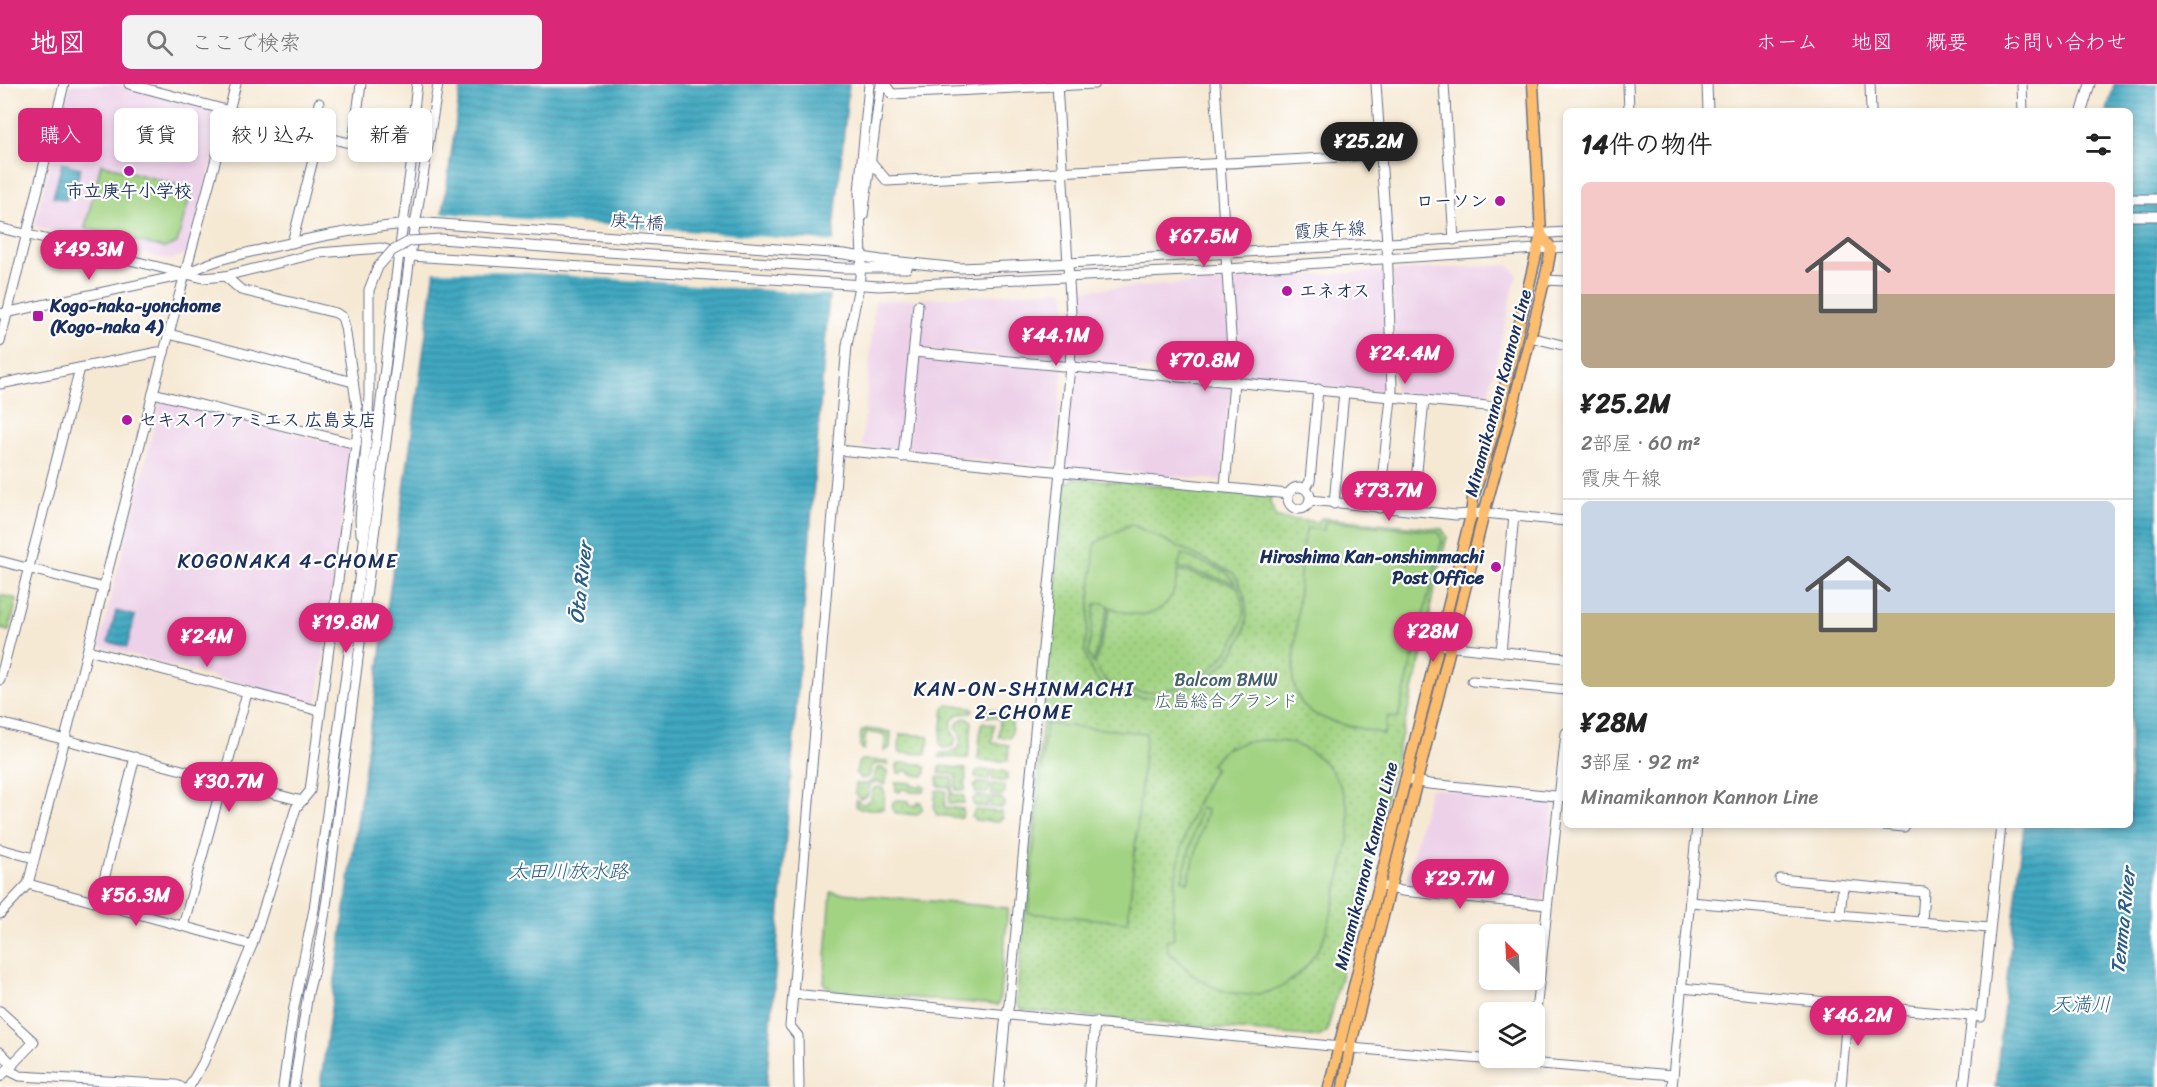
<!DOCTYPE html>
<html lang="ja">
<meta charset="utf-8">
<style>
body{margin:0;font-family:Sriracha,"Klee One",sans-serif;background:#f2f2f2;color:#222;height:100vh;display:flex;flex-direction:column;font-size:22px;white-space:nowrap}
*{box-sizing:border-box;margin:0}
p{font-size:20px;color:#767676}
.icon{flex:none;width:33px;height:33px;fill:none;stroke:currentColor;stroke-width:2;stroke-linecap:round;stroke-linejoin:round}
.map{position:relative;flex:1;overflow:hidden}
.side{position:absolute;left:1563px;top:24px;width:570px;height:720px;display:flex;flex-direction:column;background:#fff;border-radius:9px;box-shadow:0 3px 9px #0003}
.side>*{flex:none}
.top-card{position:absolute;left:18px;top:24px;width:570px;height:54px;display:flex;gap:12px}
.needle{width:39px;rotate:336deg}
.fabs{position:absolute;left:1479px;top:840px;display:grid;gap:12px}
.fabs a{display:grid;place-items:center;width:66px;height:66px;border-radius:9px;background:#fff;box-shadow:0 3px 9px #0003;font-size:30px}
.price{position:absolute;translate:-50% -51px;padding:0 14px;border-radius:21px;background:#db2777;color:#fff;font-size:20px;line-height:39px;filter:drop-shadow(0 2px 3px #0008)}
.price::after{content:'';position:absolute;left:50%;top:36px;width:18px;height:14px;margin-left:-9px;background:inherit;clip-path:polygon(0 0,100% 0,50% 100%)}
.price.selected{background:#222;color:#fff}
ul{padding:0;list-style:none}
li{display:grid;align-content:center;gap:12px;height:318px;padding:0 18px}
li+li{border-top:2px solid #e0e0e0}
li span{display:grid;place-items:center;height:186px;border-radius:9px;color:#555}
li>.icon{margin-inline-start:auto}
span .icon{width:108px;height:108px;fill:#fffc;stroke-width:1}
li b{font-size:26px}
h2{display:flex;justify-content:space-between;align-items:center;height:72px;padding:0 18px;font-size:26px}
.pill{padding:0 21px;border-radius:9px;background:#fff;box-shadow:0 3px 9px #0003;font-size:21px;line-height:54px}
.pill.selected{background:#db2777;color:#fff}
header{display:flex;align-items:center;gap:36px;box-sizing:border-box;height:84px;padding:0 30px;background:#db2777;color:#fff}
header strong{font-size:28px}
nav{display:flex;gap:33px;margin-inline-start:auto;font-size:21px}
.search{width:420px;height:54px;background:#f2f2f2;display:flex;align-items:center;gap:15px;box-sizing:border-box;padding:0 21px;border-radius:9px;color:#767676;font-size:22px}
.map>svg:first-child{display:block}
.built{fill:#edd1e9}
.green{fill:url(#green-dots);stroke:#5e8170;stroke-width:1.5}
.pitch{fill:#a2d382;stroke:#5e8170;stroke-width:1.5;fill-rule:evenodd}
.water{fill:url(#water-rules);stroke:#2e6c8f;stroke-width:1.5}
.pier{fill:#f6e9d4}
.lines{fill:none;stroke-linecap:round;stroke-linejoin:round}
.minor-casing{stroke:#687087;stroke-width:11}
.major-casing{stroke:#687087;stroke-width:13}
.minor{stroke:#fff;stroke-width:9}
.major{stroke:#fcbd6e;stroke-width:10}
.minor-bridge-casing{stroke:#687087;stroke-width:11;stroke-linecap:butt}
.minor-bridge{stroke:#fff;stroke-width:9}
.poi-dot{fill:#b5179e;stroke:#fff;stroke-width:2}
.labels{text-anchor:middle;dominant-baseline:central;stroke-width:4.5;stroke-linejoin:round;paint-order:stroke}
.poi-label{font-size:18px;font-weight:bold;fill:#1b2f5e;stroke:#fff;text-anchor:start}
.street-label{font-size:18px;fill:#1b2f5e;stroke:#fff}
.park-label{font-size:18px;fill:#446069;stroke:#fff}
.neighbourhood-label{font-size:20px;letter-spacing:1.5px;fill:#1b2f5e;stroke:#fff}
.water-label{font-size:20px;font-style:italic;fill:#2a5f85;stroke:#fff}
</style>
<header>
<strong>地図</strong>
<div class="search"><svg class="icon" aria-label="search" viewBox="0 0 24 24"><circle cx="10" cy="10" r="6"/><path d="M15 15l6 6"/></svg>ここで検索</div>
<nav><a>ホーム</a><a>地図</a><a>概要</a><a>お問い合わせ</a></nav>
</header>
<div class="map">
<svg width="2157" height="1003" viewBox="0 0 2157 1003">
<defs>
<pattern id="green-dots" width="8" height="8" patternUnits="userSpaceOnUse" patternTransform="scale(1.5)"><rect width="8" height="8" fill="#a2d382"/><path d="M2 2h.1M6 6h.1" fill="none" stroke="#8bb573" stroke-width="1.8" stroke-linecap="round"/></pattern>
<pattern id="water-rules" width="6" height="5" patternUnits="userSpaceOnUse" patternTransform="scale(1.5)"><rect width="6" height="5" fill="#40a8c0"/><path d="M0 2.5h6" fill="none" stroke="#35899f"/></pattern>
</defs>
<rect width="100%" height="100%" fill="#fff"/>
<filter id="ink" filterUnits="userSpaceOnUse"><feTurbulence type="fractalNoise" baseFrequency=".0167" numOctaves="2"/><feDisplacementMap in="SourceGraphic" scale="12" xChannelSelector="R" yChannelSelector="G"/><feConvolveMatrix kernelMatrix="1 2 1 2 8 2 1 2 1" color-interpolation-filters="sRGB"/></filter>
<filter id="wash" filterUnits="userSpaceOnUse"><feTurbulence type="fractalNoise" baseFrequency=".008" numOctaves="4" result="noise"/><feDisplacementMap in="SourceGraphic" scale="24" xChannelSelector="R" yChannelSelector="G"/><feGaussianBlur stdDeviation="1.35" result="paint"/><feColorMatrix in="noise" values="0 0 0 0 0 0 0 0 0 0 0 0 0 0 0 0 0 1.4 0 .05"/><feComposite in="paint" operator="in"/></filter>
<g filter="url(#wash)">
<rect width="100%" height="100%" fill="#f6e9d4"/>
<g class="built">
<polygon points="70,0 115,0 221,27 223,34 188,169 171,176 37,144 35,140"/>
<polygon points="1509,181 1517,190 1487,315 1483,318 1398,309 1395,306 1393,190 1395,187"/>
<polygon points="1382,187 1385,190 1388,305 1385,308 1243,294 1234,198 1236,196"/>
<polygon points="1220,198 1224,200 1232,289 1228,293 1078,279 1075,276 1075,209 1077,206"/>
<polygon points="1062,206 1065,207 1068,245 1067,274 1062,277 920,265 917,261 922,215"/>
<polygon points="916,215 902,363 898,366 862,363 875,217"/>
<polygon points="919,271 1063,286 1054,378 1050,382 911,369 908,366 917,273"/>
<polygon points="1078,286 1228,299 1231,303 1222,394 1219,396 1067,383 1066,380 1074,289"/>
<polygon points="161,316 351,365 317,621 99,562"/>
<polygon points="1431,705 1552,716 1554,718 1544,814 1541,816 1408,803 1406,800 1429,706"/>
</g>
<g class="green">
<polygon points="1075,394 1271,412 1270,419 1277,434 1316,438 1322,434 1442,445 1447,453 1432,514 1429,537 1418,586 1329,940 1327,948 1318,953 1041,928 1020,925 1016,918 1065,401"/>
<polygon points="0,511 17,515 9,547 0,545"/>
<polygon points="947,621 970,623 973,626 971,629 958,630 952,636 951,645 956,655 953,662 943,664 940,660 944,624"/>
<path d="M986,624c19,3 32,8 24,30l-11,-1 1,-19 -17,-2 -1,-4z"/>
<polygon points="964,634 969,635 972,638 968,674 939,673 941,669 949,669 959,664 961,654 956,642 959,637"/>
<polygon points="983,638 994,641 992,659 1009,661 1008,677 981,677 978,675 981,640"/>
<polygon points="866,645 891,648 890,664 884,667 886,651 866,648 864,666 862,665 860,661 861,648"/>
<polygon points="900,650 928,652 929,655 926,670 900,669 899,665"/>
<path d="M861,676l27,1v4c-15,-3 -16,-2 -19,12l-8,2 -5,-6 2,-10z"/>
<polygon points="901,679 922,680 926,684 926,689 923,692 910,690 910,687 903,687 902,689 898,689 897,681"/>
<polygon points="942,682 966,685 965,706 956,706 956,691 939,689 939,683"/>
<path d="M877,684h5l5,4 -1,12 -2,1 -6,-3c-10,1 -9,7 -10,14l-8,3 -5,-6 1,-9h10l6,-3z"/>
<polygon points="979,686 1004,687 1007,691 1007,696 1004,697 993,696 993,691 990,690 989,696 978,695 975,692 976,688"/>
<polygon points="939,693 953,694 952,710 964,712 964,719 949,719 950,703 938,702 937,694"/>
<polygon points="897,698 911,699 912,702 920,702 922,700 925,703 924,708 909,708 909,706 901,705 900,708 896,707 895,699"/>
<polygon points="978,699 1002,701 1005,704 1005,709 1002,711 991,710 992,704 989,704 987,709 976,709 974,702"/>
<path d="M877,703l5,1 3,5 -2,16h-23l-4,-3v-6l6,4c9,-2 10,-6 11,-15z"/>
<polygon points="938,706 946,707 944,723 963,725 962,734 937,731 934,725 936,707"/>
<polygon points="977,712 1001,714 1004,717 1004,722 1001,724 990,723 991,718 988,717 987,723 975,722 973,719 973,715"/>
<polygon points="897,716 909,717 909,721 918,721 918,718 921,718 922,726 916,731 896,729 892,725 893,718"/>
<polygon points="975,726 1001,728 1003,734 997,738 975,736 972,733"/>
</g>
<g class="pitch">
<polygon points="101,80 192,105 177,159 164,164 85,144"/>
<path d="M1325,437l113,11 4,8 -44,178 -10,-2 -4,18c-21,-6 -67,-12 -80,-28 -6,-7 -9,-17 -11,-26l9,-134 5,-18 17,2z"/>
<path d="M1131,440l102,49c65,95 -122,176 -147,84 -3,-9 1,-23 2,-32 2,-28 5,-55 7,-82zM1182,470l44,18 9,11 -57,-16zM1178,486l59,16c3,8 7,18 7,27 -1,8 -6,18 -9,26 -18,35 -56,55 -95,53 -10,-1 -23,-3 -31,-9 -6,-5 -10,-11 -14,-18l16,-58c23,11 48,13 62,-14 3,-7 4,-16 5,-23zM1103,519l6,3 -16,57 -5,-9 7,-50z"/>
<polygon points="1046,640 1146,649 1128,838 1028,829"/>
<path d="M1261,656c10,0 22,0 32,4 41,13 62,56 55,98 -2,15 -7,29 -10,44 -6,22 -9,46 -21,65 -35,60 -103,55 -143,4l-4,2 -4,-16 8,-3c-5,-60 11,-119 41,-170l-4,-4 18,-19 1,3 15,-6zM1200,724l7,2 -19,72 -6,-2z"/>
<polygon points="831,808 1008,824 999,920 997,921 834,907 824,900"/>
</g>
<g class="water">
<polygon points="461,0 849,0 835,135 766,1003 320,1003"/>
<polygon points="2114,0 2157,0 2157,1003 1995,1003 2024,741 2130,741 2130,27 2107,27"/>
<polygon points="62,79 81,84 77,97 72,95 66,116 53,113"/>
<polygon points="116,527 135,532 127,563 108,558"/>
</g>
<polygon class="pier" points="441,129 836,158 832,211 505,187 432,187"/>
</g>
<g filter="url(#ink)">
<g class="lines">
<g class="minor-casing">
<g id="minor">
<polyline points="129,0 345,58 413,67 411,52 417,0"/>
<polyline points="869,0 859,108 862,173 859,202 847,261 793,910 1362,965 1673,991"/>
<polyline points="885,0 892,10 1095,0"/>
<polyline points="1215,0 1234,298 1225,403"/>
<polyline points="1376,0 1387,159 1392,305 1379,424"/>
<polyline points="1444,0 1454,156"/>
<polyline points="1628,0 1629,27"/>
<polyline points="1707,0 1708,27"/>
<polyline points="1870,0 1871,27"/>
<polyline points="2022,0 2023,27"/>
<polyline points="2082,27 2090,0"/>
<polyline points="314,50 319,19"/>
<polyline points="353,59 361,0"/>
<polyline points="872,79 887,97 1381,71"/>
<polyline points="2130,115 2157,115"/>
<polyline points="863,132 881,0"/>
<polyline points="2130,132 2157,132"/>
<polyline points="0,144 203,194 225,192 318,169 381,164 410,172 879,202 1227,185 1566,163"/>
<polyline points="292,159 319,52"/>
<polyline points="593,167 843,184 907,184"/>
<polyline points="1544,196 1566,197"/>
<path d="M0,230l184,-39c26,-15 55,-20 84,-27 52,-12 106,-23 160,-25l416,31 37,6 79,8 93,-4 513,-32"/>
<polyline points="169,250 353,298"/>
<polyline points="1530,253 1566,262"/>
<polyline points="0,258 64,0"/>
<polyline points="914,268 1487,322 1500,325"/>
<polyline points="0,300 158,268 164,269"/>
<polyline points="153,309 356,360"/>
<polyline points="838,366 1288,410"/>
<polyline points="903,373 918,221"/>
<circle cx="1299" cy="414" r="11"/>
<polyline points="1306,404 1310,397 1318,305"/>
<polyline points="1310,416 1456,431 1484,429 1566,437"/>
<polyline points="1334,420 1344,308"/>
<polyline points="1413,427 1424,316"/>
<polyline points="361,450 360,436 367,349"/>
<polyline points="0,477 104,504"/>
<polyline points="1445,562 1566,574"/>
<polyline points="88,566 320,627"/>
<polyline points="1501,568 1514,431"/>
<polyline points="0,596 80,284"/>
<polyline points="1472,597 1566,606"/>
<polyline points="0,639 302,717"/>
<polyline points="1405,695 1429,700 1566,713"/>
<polyline points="1883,741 1904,743 1904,741"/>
<polyline points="0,765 34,774"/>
<polyline points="1780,795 1924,808 1922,838"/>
<polyline points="28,800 252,861"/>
<polyline points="1378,801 1402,807 1547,821"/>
<polyline points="1690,818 1989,844"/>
<polyline points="98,819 135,673"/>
<polyline points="0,830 28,800 153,309 236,0"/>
<polyline points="1840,831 1843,801"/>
<polyline points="183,842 247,609"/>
<polyline points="1682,904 1981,933 2001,741"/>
<polyline points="793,910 790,942 798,952 799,1003"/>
<polyline points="0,927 34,958 0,993"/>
<polyline points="1534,946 1566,649"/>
<polyline points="0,968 13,981"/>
<polyline points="8,986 20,992 176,1001 181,1003"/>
<polyline points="189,1003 203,979 252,861 296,724 310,707 359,338 345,243 342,233 336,229 241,206 225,192"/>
<polyline points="283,1003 294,923 314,825 362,473 399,169 413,67"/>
<polyline points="294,1003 308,909 318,870 327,815 410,172 438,0"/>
<polyline points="999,1003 1005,939 1009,920 1070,282 1072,246 1057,0"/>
<polyline points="1089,1003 1095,938"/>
<polyline points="1672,1003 1697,741"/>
<polyline points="1841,1003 1848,920"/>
<polyline points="1964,1003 1972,932"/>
</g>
</g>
<g class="major-casing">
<g id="major">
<polyline points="1329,1003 1471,431 1473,414 1496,340 1541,150 1533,0"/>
<polyline points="1343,1003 1350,964 1484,429 1508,342 1547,186 1551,164 1541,150"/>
</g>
</g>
<use href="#minor" class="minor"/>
<use href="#major" class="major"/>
<g class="minor-bridge-casing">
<polyline id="minor-bridge" points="367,349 369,311 369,206 378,183 392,167 410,157 441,155 593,167"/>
</g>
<use href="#minor-bridge" class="minor-bridge"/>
</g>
</g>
<g class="poi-dot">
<circle cx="129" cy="87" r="6"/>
<circle cx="1500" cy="117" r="6"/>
<circle cx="1287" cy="207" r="6"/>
<rect x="32" y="226" width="12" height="12" rx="3"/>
<circle cx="127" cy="336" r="6"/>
<circle cx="1496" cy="483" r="6"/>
</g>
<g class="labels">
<g class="poi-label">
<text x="129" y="107" text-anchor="middle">市立庚午小学校</text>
<text x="1488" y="117" text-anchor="end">ローソン</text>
<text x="1299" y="207">エネオス</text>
<text x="50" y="222">Kogo-naka-yonchome<tspan x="50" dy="21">(Kogo-naka 4)</tspan></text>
<text x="139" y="336">セキスイファミエス 広島支店</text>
<text x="1484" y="473" text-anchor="end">Hiroshima Kan-onshimmachi<tspan x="1484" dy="21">Post Office</tspan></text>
</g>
<g class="street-label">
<text transform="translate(637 138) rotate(4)">庚午橋</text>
<text transform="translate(1330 146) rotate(-3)">霞庚午線</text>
<text transform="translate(1498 309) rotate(-75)">Minamikannon Kannon Line</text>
<text transform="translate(1366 782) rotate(-76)">Minamikannon Kannon Line</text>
</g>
<g class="park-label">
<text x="1226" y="596">Balcom BMW<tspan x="1226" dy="21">広島総合グランド</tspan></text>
</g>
<g class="neighbourhood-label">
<text x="288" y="477">KOGONAKA 4-CHOME</text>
<text x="1024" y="605">KAN-ON-SHINMACHI<tspan x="1024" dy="23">2-CHOME</tspan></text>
</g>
<g class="water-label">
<text transform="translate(581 499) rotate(-84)">Ōta River</text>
<text x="568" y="787">太田川放水路</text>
<text transform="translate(2123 837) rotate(-84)">Tenma River</text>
<text x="2081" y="920">天満川</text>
</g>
</g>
</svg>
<div class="fabs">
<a><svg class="needle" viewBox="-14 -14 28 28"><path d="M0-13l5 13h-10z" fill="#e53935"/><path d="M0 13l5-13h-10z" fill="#767676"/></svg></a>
<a><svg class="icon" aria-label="layers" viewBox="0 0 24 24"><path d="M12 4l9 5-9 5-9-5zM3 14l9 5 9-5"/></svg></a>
</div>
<b class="price selected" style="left:1369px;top:89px">¥25.2M</b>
<b class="price" style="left:1204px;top:184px">¥67.5M</b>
<b class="price" style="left:89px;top:197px">¥49.3M</b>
<b class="price" style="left:1056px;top:283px">¥44.1M</b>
<b class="price" style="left:1405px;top:301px">¥24.4M</b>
<b class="price" style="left:1205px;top:308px">¥70.8M</b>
<b class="price" style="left:1389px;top:438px">¥73.7M</b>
<b class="price" style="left:346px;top:570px">¥19.8M</b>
<b class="price" style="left:1433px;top:579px">¥28M</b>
<b class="price" style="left:207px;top:584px">¥24M</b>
<b class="price" style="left:229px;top:729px">¥30.7M</b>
<b class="price" style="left:1460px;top:826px">¥29.7M</b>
<b class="price" style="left:136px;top:843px">¥56.3M</b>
<b class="price" style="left:1858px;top:963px">¥46.2M</b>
<div class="top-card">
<a class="pill selected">購入</a>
<a class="pill">賃貸</a>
<a class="pill">絞り込み</a>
<a class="pill">新着</a>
</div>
<section class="side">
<h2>14件の物件<svg class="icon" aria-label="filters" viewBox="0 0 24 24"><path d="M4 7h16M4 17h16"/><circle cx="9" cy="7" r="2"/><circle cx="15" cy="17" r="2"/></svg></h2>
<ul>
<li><span style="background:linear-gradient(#f6c9c9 60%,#b9a48a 0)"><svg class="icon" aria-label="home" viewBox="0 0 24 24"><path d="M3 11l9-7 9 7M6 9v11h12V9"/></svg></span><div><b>¥25.2M</b><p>2部屋 · 60 m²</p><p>霞庚午線</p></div></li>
<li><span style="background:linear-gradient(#c9d6e8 60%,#c2b280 0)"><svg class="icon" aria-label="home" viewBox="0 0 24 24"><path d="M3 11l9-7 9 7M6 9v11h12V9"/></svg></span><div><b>¥28M</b><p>3部屋 · 92 m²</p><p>Minamikannon Kannon Line</p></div></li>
</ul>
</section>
</div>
